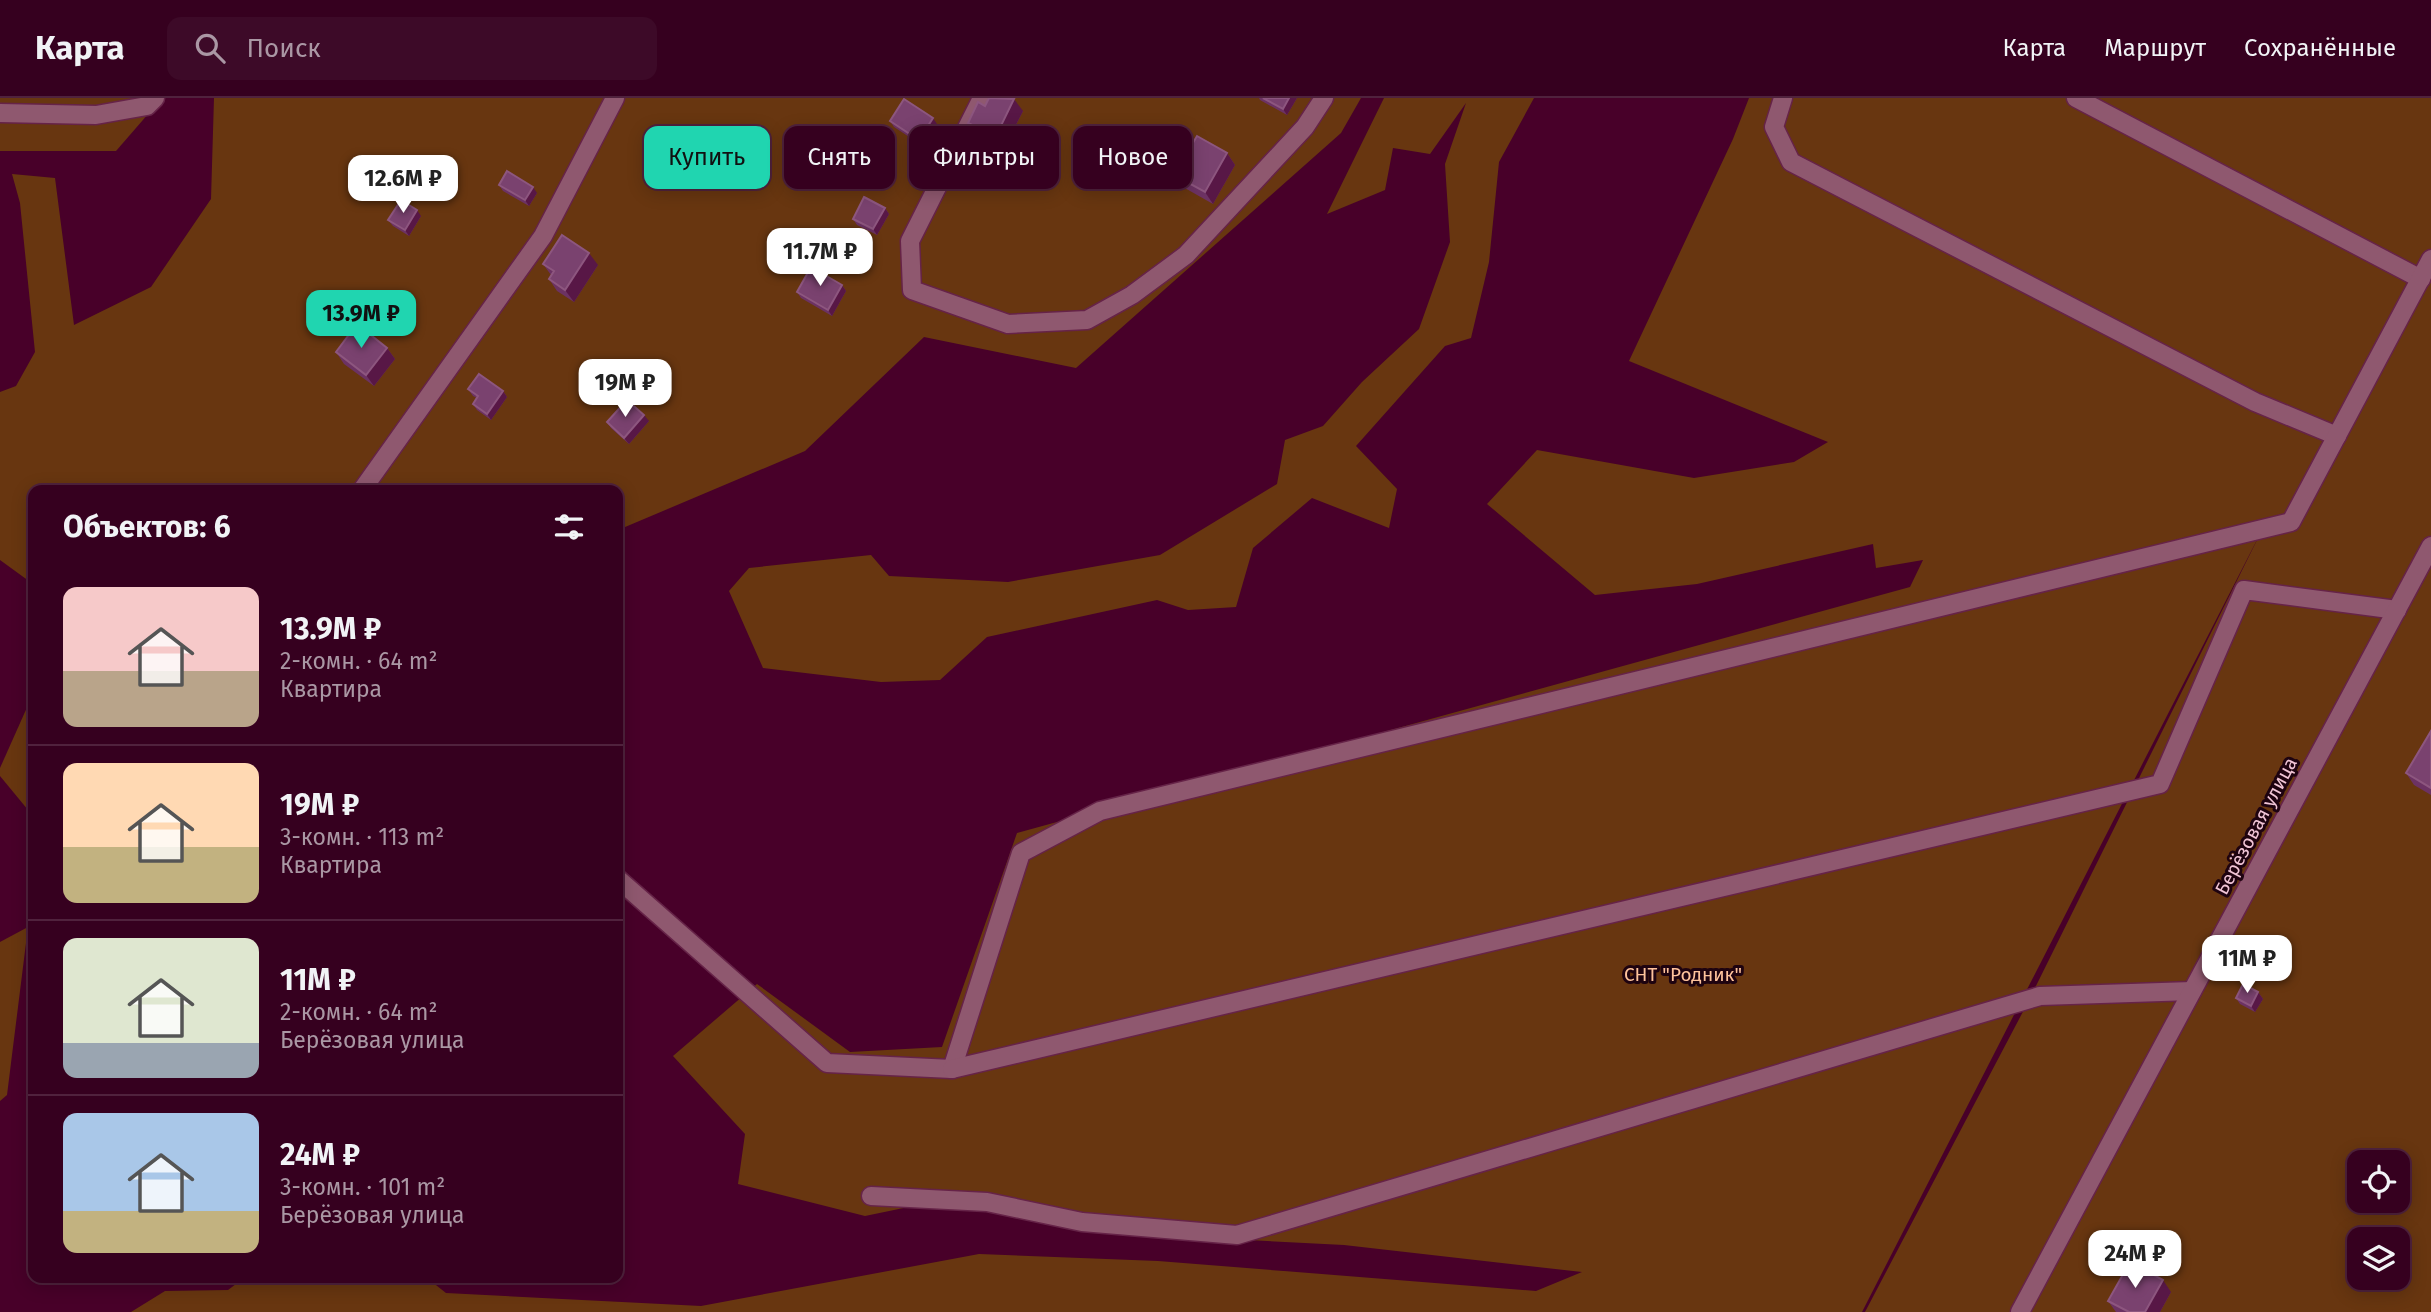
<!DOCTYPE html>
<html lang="ru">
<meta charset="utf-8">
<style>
body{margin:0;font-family:"Fira Sans",sans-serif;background:#3d0a28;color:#f1f3f6;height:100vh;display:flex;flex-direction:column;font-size:26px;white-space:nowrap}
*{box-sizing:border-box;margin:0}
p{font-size:23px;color:#aa97a4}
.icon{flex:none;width:38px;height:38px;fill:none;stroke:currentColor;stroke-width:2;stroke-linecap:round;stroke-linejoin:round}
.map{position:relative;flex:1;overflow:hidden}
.sheet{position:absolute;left:28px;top:387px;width:595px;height:798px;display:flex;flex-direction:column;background:#36001f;border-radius:14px;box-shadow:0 4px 18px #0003,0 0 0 2px #50223d}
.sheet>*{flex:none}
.banner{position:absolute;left:644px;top:28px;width:665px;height:63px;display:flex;gap:14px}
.tools{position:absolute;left:2347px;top:1052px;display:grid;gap:14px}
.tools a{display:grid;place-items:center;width:63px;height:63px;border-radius:14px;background:#36001f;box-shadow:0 4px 18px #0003,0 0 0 2px #50223d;font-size:35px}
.price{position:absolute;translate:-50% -60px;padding:0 16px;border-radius:14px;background:#fff;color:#222;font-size:23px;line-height:46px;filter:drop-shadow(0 2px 4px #0008)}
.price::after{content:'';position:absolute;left:50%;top:42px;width:21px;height:16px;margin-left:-10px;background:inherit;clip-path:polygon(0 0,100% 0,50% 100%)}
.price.selected{background:#20d5b0;color:#111}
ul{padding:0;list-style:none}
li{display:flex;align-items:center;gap:21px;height:175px;padding:0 35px}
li+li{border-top:2px solid #50223d}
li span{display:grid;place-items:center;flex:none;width:196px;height:140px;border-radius:14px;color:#555}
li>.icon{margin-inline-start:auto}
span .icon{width:84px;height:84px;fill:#fffc;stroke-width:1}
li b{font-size:30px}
h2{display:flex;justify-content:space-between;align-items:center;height:84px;padding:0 35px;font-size:30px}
.tag{padding:0 24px;border-radius:14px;background:#36001f;box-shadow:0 4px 18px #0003,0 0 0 2px #50223d;font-size:24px;line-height:63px}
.tag.selected{background:#20d5b0;color:#111}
header{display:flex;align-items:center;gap:42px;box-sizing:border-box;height:98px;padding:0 35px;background:#36001f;border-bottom:2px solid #50223d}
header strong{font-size:33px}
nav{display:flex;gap:38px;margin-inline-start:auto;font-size:24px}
.search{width:490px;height:63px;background:#3d0a28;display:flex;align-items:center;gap:18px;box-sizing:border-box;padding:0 24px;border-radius:14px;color:#aa97a4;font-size:26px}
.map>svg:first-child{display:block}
.green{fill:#683610;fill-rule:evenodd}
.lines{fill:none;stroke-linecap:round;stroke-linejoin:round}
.minor-casing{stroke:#662348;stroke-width:21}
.minor{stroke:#8f586f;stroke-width:18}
.wall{fill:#6c3263}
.shaded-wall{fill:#581746}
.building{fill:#7a426f;stroke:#8d567f;stroke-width:2}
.labels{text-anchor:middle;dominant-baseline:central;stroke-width:6;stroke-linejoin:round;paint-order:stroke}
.street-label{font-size:19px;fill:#f1c5d6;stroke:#1e0310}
.park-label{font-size:19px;fill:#ffc39c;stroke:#1e0310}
</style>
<header>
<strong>Карта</strong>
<div class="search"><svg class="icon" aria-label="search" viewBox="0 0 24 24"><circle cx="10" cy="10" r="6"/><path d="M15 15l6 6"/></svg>Поиск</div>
<nav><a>Карта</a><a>Маршрут</a><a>Сохранённые</a></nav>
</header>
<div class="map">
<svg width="2431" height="1214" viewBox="0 0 2431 1214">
<rect width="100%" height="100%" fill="#480029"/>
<g class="green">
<polygon points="0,0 162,0 116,53 0,53"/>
<polygon points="214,0 1361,0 1341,35 1076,270 924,239 805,353 618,432 618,392 33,392 33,486 0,462 0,294 16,288 35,254 20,105 12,76 55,80 74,227 151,189 211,101"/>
<polygon points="1384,0 1534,0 1499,64 1489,164 1471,240 1445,248 1356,348 1397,391 1389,430 1312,400 1253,450 1236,509 1188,512 1157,502 987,539 940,582 881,584 763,570 729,493 749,470 871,457 889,478 1008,484 1160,457 1277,386 1285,342 1323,328 1362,284 1419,231 1450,144 1445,66 1466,5 1430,56 1393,50 1385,92 1327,116"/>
<path d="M1749,0h682v1214h-566l162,-308 236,-476 -401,784h-1731l34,-21 63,-1 16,-12h183l19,15 255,13 278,-52 179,7 378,30 46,-19 -238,-27 -153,-8 -239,-39 -87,18 -127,-32 7,-50 -72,-78 84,-72 93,68 92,-5 75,-214 893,-246 13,-27 -47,8 -3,-24 -176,40 -102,11 -108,-91 50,-54 157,28 100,-16 34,-20 -199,-81 104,-222zM2359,1064h39v38h-39zM2359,1141h39v39h-39z"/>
<polygon points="33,596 33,718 0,678 0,670"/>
<polygon points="28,829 7,997 0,1003 0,844"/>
</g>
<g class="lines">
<g class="minor-casing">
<g id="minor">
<polyline points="982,0 910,143 912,192 1008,226 1087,222 1132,197 1186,157 1305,29 1324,0"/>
<polyline points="1783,0 1774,29 1791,64 2255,304 2337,338"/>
<polyline points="2076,0 2421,181"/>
<polyline points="0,15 96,17 147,8 155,0"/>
<polyline points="362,392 543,138 615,0"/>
<polyline points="618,781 827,965 952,971 1021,755 1100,713 2291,424 2431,161"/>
<polyline points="952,971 2160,686 2244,492 2397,512"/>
<polyline points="871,1098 987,1104 1082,1124 1237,1137 2040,898 2192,893"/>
<polyline points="2020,1214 2431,448"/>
</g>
</g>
<use href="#minor" class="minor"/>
</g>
<g class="wall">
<polygon points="1259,0 1297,0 1287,17 1260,2"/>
<polygon points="985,8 1023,13 1004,50 976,37 968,25"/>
<polygon points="890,23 937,26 923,48 894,29"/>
<polygon points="1227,55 1235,67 1213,106 1183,89 1174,77"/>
<polygon points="499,87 537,95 529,108 503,93"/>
<polygon points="885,110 889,116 877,137 857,127 853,121"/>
<polygon points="421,118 409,138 393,128 388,122"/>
<polygon points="543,166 598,167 574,204 557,193 549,181 551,177"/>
<polygon points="842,187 846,193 832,218 801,200 797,194"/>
<polygon points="387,250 395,261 374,288 344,266 336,254"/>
<polygon points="468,291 503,293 507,299 491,322 477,312 473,306 477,300 473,298"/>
<polygon points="649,323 629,346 611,330 607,324"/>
<polygon points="2431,633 2431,697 2414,687 2406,675"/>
<polygon points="2258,894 2263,901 2255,914 2240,906 2236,900"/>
<polygon points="2171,1194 2160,1214 2116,1214 2108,1203"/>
</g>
<g class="shaded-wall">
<polygon points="1289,0 1297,0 1287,17 1283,11"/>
<polygon points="1014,1 1023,13 1004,50 996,38"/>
<polygon points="933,20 937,26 923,48 919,42"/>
<polygon points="1227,55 1235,67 1213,106 1205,94"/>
<polygon points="533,89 537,95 529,108 525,102"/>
<polygon points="885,110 889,116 877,137 873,131"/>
<polygon points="417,112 421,118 409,138 405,132"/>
<polygon points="589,155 598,167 574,204 565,192"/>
<polygon points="842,187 846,193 832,218 828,212"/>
<polygon points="387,250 395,261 374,288 366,277"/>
<polygon points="503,293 507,299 491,322 487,316"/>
<polygon points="644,317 649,323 629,346 624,340"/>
<polygon points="2258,894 2263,901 2255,914 2251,908"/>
<polygon points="2163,1182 2171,1194 2160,1214 2145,1214"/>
</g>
<g class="building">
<polygon points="989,0 1014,1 996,38 968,25 978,4 985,8"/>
<polygon points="1263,0 1289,0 1283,11"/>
<polygon points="904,1 933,20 919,42 890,23"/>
<polygon points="1197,38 1227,55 1205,94 1174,77"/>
<polygon points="507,73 533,89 525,102 499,87"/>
<polygon points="864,99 885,110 873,131 853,121"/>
<polygon points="401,102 417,112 405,132 388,122"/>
<polygon points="562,137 589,155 565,192 549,181 554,173 543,166"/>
<polygon points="811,169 842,187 828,212 797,194"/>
<polygon points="357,226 387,250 366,277 336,254"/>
<polygon points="479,276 503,293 487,316 473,306 478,298 468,291"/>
<polygon points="627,302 644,317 624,340 607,324"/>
<polygon points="2431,633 2431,690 2406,675"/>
<polygon points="2243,886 2258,894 2251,908 2236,900"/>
<polygon points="2130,1164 2163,1182 2145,1214 2129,1214 2108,1203"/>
</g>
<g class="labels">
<g class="street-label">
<text transform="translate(2256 728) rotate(-62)">Берёзовая улица</text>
</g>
<g class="park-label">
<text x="1683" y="876">СНТ "Родник"</text>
</g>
</g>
</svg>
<div class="tools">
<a><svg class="icon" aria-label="locate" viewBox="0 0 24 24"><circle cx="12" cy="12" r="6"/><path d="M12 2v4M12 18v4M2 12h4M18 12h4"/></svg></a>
<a><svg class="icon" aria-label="layers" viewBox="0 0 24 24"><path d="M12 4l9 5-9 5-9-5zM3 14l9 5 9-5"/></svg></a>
</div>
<b class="price" style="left:403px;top:117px">12.6M ₽</b>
<b class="price" style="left:820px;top:190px">11.7M ₽</b>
<b class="price selected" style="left:361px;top:252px">13.9M ₽</b>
<b class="price" style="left:625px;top:321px">19M ₽</b>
<b class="price" style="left:2247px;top:897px">11M ₽</b>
<b class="price" style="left:2135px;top:1192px">24M ₽</b>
<div class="banner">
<a class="tag selected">Купить</a>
<a class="tag">Снять</a>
<a class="tag">Фильтры</a>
<a class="tag">Новое</a>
</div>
<section class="sheet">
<h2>Объектов: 6<svg class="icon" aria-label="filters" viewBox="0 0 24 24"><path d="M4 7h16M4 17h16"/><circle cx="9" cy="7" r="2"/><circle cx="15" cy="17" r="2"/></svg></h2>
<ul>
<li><span style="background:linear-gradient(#f6c9c9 60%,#b9a48a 0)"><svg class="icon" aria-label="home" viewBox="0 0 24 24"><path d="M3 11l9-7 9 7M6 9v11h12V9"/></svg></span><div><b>13.9M ₽</b><p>2-комн. · 64 m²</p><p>Квартира</p></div></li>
<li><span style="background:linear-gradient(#ffd9b3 60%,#c2b280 0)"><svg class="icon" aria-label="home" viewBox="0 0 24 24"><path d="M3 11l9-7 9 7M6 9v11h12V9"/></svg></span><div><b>19M ₽</b><p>3-комн. · 113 m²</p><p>Квартира</p></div></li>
<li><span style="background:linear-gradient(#dfe7d0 75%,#9aa5b1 0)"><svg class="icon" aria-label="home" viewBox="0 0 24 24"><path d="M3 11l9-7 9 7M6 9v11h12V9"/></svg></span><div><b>11M ₽</b><p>2-комн. · 64 m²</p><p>Берёзовая улица</p></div></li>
<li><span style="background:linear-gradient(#a9c7e8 70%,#c2b280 0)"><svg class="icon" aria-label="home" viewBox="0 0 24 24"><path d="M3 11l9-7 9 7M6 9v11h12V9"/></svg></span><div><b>24M ₽</b><p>3-комн. · 101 m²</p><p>Берёзовая улица</p></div></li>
</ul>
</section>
</div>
